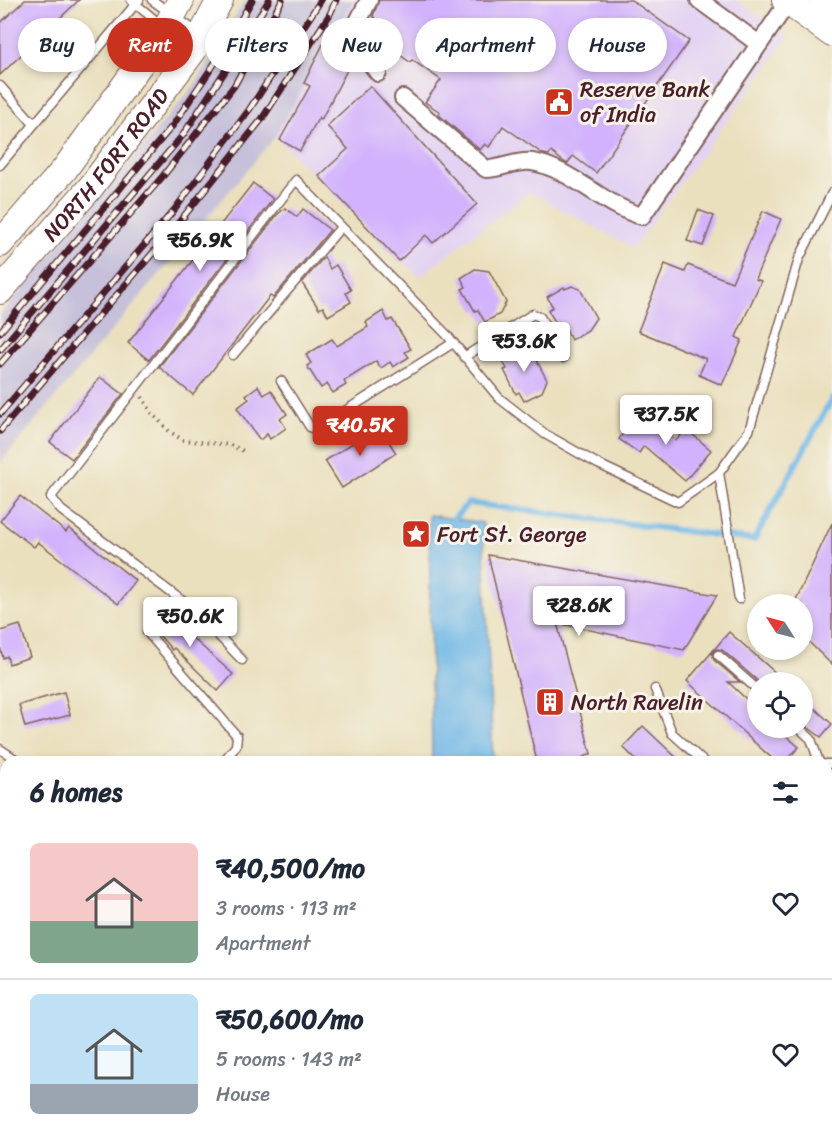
<!DOCTYPE html>
<meta charset="utf-8">
<style>
body{margin:0;font-family:Sriracha,sans-serif;background:#f6f6f7;color:#1f2937;height:100vh;display:flex;flex-direction:column;font-size:22px;white-space:nowrap}
*{box-sizing:border-box;margin:0}
p{font-size:20px;color:#747a83}
.icon{flex:none;width:33px;height:33px;fill:none;stroke:currentColor;stroke-width:2;stroke-linecap:round;stroke-linejoin:round}
.map{position:relative;flex:1;overflow:hidden}
.side{position:absolute;left:0px;top:756px;width:832px;height:386px;display:flex;flex-direction:column;background:#fff;border-radius:18px 18px 0 0;box-shadow:0 3px 9px #0003}
.side>*{flex:none}
.hud{position:absolute;left:18px;top:18px;width:796px;height:54px;display:flex;gap:12px}
.needle{width:39px;rotate:306deg}
.buttons{position:absolute;left:747px;top:594px;display:grid;gap:12px}
.buttons a{display:grid;place-items:center;width:66px;height:66px;border-radius:50%;background:#fff;box-shadow:0 3px 9px #0003;font-size:30px}
.price{position:absolute;translate:-50% -51px;padding:0 14px;border-radius:6px;background:#fff;color:#222;font-size:20px;line-height:39px;filter:drop-shadow(0 2px 3px #0008)}
.price::after{content:'';position:absolute;left:50%;top:36px;width:18px;height:14px;margin-left:-9px;background:inherit;clip-path:polygon(0 0,100% 0,50% 100%)}
.price.active{background:#c8321e;color:#fff}
ul{padding:0;list-style:none}
li{display:flex;align-items:center;gap:18px;height:150px;padding:0 30px}
li+li{border-top:2px solid #e0e1e3}
li span{display:grid;place-items:center;flex:none;width:168px;height:120px;border-radius:9px;color:#555}
li>.icon{margin-inline-start:auto}
span .icon{width:72px;height:72px;fill:#fffc;stroke-width:1}
li b{font-size:26px}
h2{display:flex;justify-content:space-between;align-items:center;height:72px;padding:0 30px;font-size:26px}
.pill{padding:0 21px;border-radius:27px;background:#fff;box-shadow:0 3px 9px #0003;font-size:21px;line-height:54px}
.pill.active{background:#c8321e;color:#fff}
.map>svg:first-child{display:block}
.built{fill:#e3d3f3}
.industrial{fill:#c6c0da}
.water{fill:#6fb7e7;stroke:#5c6b89;stroke-width:1.5}
.lines{fill:none;stroke-linecap:round;stroke-linejoin:round}
.stream{stroke:#6fb7e7;stroke-width:6}
.building{fill:#d2b2fd}
.service-casing{stroke:#82635e;stroke-width:11}
.minor-casing{stroke:#82635e;stroke-width:20}
.primary-casing{stroke:#82635e;stroke-width:28}
.path{stroke:#82635e;stroke-width:4;stroke-dasharray:1.5 4.5;stroke-linecap:butt}
.service{stroke:#fff;stroke-width:8}
.minor{stroke:#fff;stroke-width:16}
.primary{stroke:#fff;stroke-width:26}
.rail-casing{stroke:#4a1f2b;stroke-width:7}
.rail{stroke:#f7f3e8;stroke-width:4.5;stroke-dasharray:14;stroke-linecap:butt}
.labels{text-anchor:middle;dominant-baseline:central;stroke-width:6;stroke-linejoin:round;paint-order:stroke}
.poi-label{font-size:22px;fill:#4a1f2b;stroke:#f7f3e8;text-anchor:start}
.street-label{font-size:22px;fill:#4a1f2b;stroke:#f7f3e8}
</style>
<div class="map">
<svg width="832" height="1141" viewBox="0 0 832 1141">
<rect width="100%" height="100%" fill="#f7f3e8"/>
<filter id="ink" filterUnits="userSpaceOnUse"><feTurbulence type="fractalNoise" baseFrequency=".0167" numOctaves="2"/><feDisplacementMap in="SourceGraphic" scale="12" xChannelSelector="R" yChannelSelector="G"/><feConvolveMatrix kernelMatrix="1 2 1 2 8 2 1 2 1" color-interpolation-filters="sRGB"/></filter>
<filter id="wash" filterUnits="userSpaceOnUse"><feTurbulence type="fractalNoise" baseFrequency=".008" numOctaves="4" result="noise"/><feDisplacementMap in="SourceGraphic" scale="24" xChannelSelector="R" yChannelSelector="G"/><feGaussianBlur stdDeviation="1.35" result="paint"/><feColorMatrix in="noise" values="0 0 0 0 0 0 0 0 0 0 0 0 0 0 0 0 0 1.4 0 .05"/><feComposite in="paint" operator="in"/></filter>
<g filter="url(#wash)">
<rect width="100%" height="100%" fill="#eae0be"/>
<g class="built">
<polygon points="353,0 736,0 789,37 633,248 530,192 419,277 275,137"/>
<polygon points="832,891 832,1027 826,1023 826,897"/>
</g>
<polygon class="industrial" points="245,0 353,0 275,137 0,463 0,315 194,86"/>
<polygon class="water" points="429,515 483,523 493,762 432,762"/>
<g class="lines">
<polyline class="stream" points="449,524 468,503 754,540 832,399"/>
</g>
<g id="blocks">
<g class="building">
<polygon points="25,0 79,0 0,75 0,23"/>
<polygon points="379,0 631,0 689,41 596,173 573,156 567,164 551,152 549,155 543,154 503,126 489,147 485,144 480,150 438,114 440,112 425,102 441,80 412,60 410,62 386,45 389,41 373,30 378,23 373,16"/>
<polygon points="326,38 350,64 321,120 319,117 300,151 280,140 310,86 304,83"/>
<polygon points="370,86 477,204 433,243 426,235 399,261 319,176 348,149 327,126"/>
<polygon points="253,183 273,199 149,360 128,343"/>
<polygon points="285,208 297,217 303,209 330,230 273,298 270,296 193,395 159,367 277,215"/>
<polygon points="698,210 714,216 703,246 687,241"/>
<polygon points="763,211 781,219 755,279 761,281 736,337 742,340 722,385 699,375 706,359 638,331 665,264 685,272 688,265 732,282"/>
<polygon points="324,257 330,269 336,265 351,290 346,293 351,302 328,316 323,307 319,309 302,283"/>
<polygon points="475,269 489,271 506,302 500,314 485,322 478,310 475,311 462,289 466,287 461,278"/>
<polygon points="572,286 580,289 596,318 588,330 571,340 566,329 561,332 548,310 553,307 547,297 564,287 565,289"/>
<polygon points="383,311 388,321 392,319 411,349 405,352 409,357 393,367 390,362 381,368 376,361 344,381 346,385 333,393 327,384 321,388 307,366 311,363 306,355 332,339 337,346 368,327 366,322"/>
<polygon points="520,348 532,352 547,380 542,392 524,401 519,392 516,394 504,370 507,369 501,358"/>
<polygon points="100,377 123,394 72,459 50,442"/>
<polygon points="258,386 264,395 271,390 287,414 280,419 286,428 270,439 267,434 260,440 237,408 249,399 246,395"/>
<polygon points="639,412 676,441 686,429 711,450 685,481 644,446 639,453 619,439"/>
<polygon points="379,426 396,453 342,488 325,461"/>
<polygon points="20,496 66,532 69,528 136,581 118,604 38,542 34,547 0,521"/>
<polygon points="832,523 832,665 802,635 802,604 794,604"/>
<polygon points="488,555 717,595 684,650 557,623 591,754 572,762 537,762"/>
<polygon points="167,606 191,634 189,635 233,674 218,691 174,648 172,650 148,622"/>
<polygon points="20,625 30,657 9,664 7,656 3,658 0,647 0,631"/>
<polygon points="729,632 786,682 759,682 722,650 717,649 712,653 714,660 740,682 728,682 758,710 758,728 777,728 799,747 785,762 776,762 687,681"/>
<polygon points="64,692 70,715 25,727 19,705"/>
<polygon points="802,697 832,724 821,737 802,723"/>
<polygon points="643,726 681,762 638,762 623,747"/>
</g>
</g>
</g>
<g filter="url(#ink)">
<use href="#blocks" fill-opacity="0" stroke="#82635e" stroke-width="1.5"/>
<g class="lines">
<g class="service-casing">
<g id="service">
<polyline points="131,0 191,50"/>
<polyline points="152,0 198,33"/>
<polyline points="0,86 34,124"/>
<polyline points="0,165 139,0"/>
<polyline points="233,355 341,227"/>
<polyline points="464,357 533,314 540,317 563,358"/>
<polyline points="281,381 310,427 315,430 453,343"/>
<polyline points="719,473 739,599"/>
<polyline points="147,632 237,736 236,746 223,762"/>
<polyline points="718,655 758,690"/>
<polyline points="242,660 193,609 61,510 51,497 296,180 447,335 499,398 545,434 598,464 678,502 719,473 749,431 799,259 832,193"/>
<polyline points="655,689 672,733 704,762"/>
<polyline points="799,728 811,739 819,762"/>
<polyline points="0,749 20,762"/>
<polyline points="826,764 832,764"/>
<polyline points="826,789 832,783"/>
<polyline points="0,876 6,865"/>
<polyline points="826,1036 832,1041"/>
<polyline points="522,1136 523,1141"/>
<polyline points="608,1136 609,1141"/>
</g>
</g>
<g class="minor-casing">
<g id="minor">
<polyline points="369,0 352,33 354,41 378,73"/>
<polyline points="699,0 759,44"/>
<path d="M403,98l83,71c15,0 31,-9 46,-7 39,6 73,45 110,54l146,-214"/>
</g>
</g>
<g class="primary-casing">
<g id="primary">
<polyline points="785,0 832,34"/>
<polyline points="822,0 832,7"/>
<polyline points="0,244 64,170 165,29 181,0"/>
<path id="s1" d="M0,291l90,-103 103,-137 27,-51"/>
</g>
</g>
<g class="path">
<polyline points="142,397 152,413 170,432 183,440 230,445 246,452"/>
<polyline points="826,889 832,883"/>
</g>
<use href="#service" class="service"/>
<use href="#minor" class="minor"/>
<use href="#primary" class="primary"/>
<g class="rail-casing">
<g id="rail">
<polyline points="0,332 173,125 221,54 252,0"/>
<polyline points="0,350 183,135 233,59 269,0"/>
<polyline points="0,364 163,176 234,86 282,0"/>
<polyline points="0,414 175,209 249,110 321,0"/>
<polyline points="0,431 176,226 262,119 330,14 336,0"/>
</g>
</g>
<use href="#rail" class="rail"/>
</g>
</g>
<defs>
<g id="civic-square" transform="scale(1.5)"><rect x="-9" y="-9" width="18" height="18" rx="4" fill="#c8321e" stroke="#f7f3e8"/><path d="M-.6-6.5H3V-4.5H.6V-3L4-1V1h2V6H-6V1h2V-1L-.6-3ZM-1.2 2.5V6h2.4V2.5Z" fill="#fff"/></g>
<g id="sight-square" transform="scale(1.5)"><rect x="-9" y="-9" width="18" height="18" rx="4" fill="#c8321e" stroke="#f7f3e8"/><path d="M0-6L1.8-2.2L6-1.7L2.9 1.2L3.7 5.4L0 3.3L-3.7 5.4L-2.9 1.2L-6-1.7L-1.8-2.2Z" fill="#fff"/></g>
<g id="building-square" transform="scale(1.5)"><rect x="-9" y="-9" width="18" height="18" rx="4" fill="#c8321e" stroke="#f7f3e8"/><path d="M-4-6H4V6H1V3H-1V6H-4ZM-2.5-4.3h1.7v1.8h-1.7ZM.8-4.3h1.7v1.8H.8ZM-2.5-1h1.7V.8h-1.7ZM.8-1h1.7V.8H.8Z" fill="#fff"/></g>
</defs>
<g fill-rule="evenodd">
<use href="#civic-square" x="559" y="102"/>
<use href="#sight-square" x="416" y="534"/>
<use href="#building-square" x="550" y="702"/>
</g>
<g class="labels">
<g class="poi-label">
<text x="580" y="89">Reserve Bank<tspan x="580" dy="25">of India</tspan></text>
<text x="437" y="534">Fort St. George</text>
<text x="571" y="702">North Ravelin</text>
</g>
<g class="street-label">
<text stroke="none"><textPath href="#s1" startOffset="165">NORTH FORT ROAD</textPath></text>
</g>
</g>
</svg>
<div class="buttons">
<a><svg class="needle" viewBox="-14 -14 28 28"><path d="M0-13l5 13h-10z" fill="#e53935"/><path d="M0 13l5-13h-10z" fill="#747a83"/></svg></a>
<a><svg class="icon" aria-label="locate" viewBox="0 0 24 24"><circle cx="12" cy="12" r="6"/><path d="M12 2v4M12 18v4M2 12h4M18 12h4"/></svg></a>
</div>
<b class="price" style="left:200px;top:272px">₹56.9K</b>
<b class="price" style="left:524px;top:373px">₹53.6K</b>
<b class="price" style="left:666px;top:446px">₹37.5K</b>
<b class="price active" style="left:360px;top:457px">₹40.5K</b>
<b class="price" style="left:579px;top:637px">₹28.6K</b>
<b class="price" style="left:190px;top:648px">₹50.6K</b>
<div class="hud">
<a class="pill">Buy</a>
<a class="pill active">Rent</a>
<a class="pill">Filters</a>
<a class="pill">New</a>
<a class="pill">Apartment</a>
<a class="pill">House</a>
</div>
<section class="side">
<h2>6 homes<svg class="icon" aria-label="filters" viewBox="0 0 24 24"><path d="M4 7h16M4 17h16"/><circle cx="9" cy="7" r="2"/><circle cx="15" cy="17" r="2"/></svg></h2>
<ul>
<li><span style="background:linear-gradient(#f6c9c9 65%,#7fa58c 0)"><svg class="icon" aria-label="home" viewBox="0 0 24 24"><path d="M3 11l9-7 9 7M6 9v11h12V9"/></svg></span><div><b>₹40,500/mo</b><p>3 rooms · 113 m²</p><p>Apartment</p></div><svg class="icon" aria-label="heart" viewBox="0 0 24 24"><path d="M12 20l-8-8c-3-5 5-10 8-4 3-6 11-1 8 4z"/></svg></li>
<li><span style="background:linear-gradient(#bfe0f5 75%,#9aa5b1 0)"><svg class="icon" aria-label="home" viewBox="0 0 24 24"><path d="M3 11l9-7 9 7M6 9v11h12V9"/></svg></span><div><b>₹50,600/mo</b><p>5 rooms · 143 m²</p><p>House</p></div><svg class="icon" aria-label="heart" viewBox="0 0 24 24"><path d="M12 20l-8-8c-3-5 5-10 8-4 3-6 11-1 8 4z"/></svg></li>
</ul>
</section>
</div>
